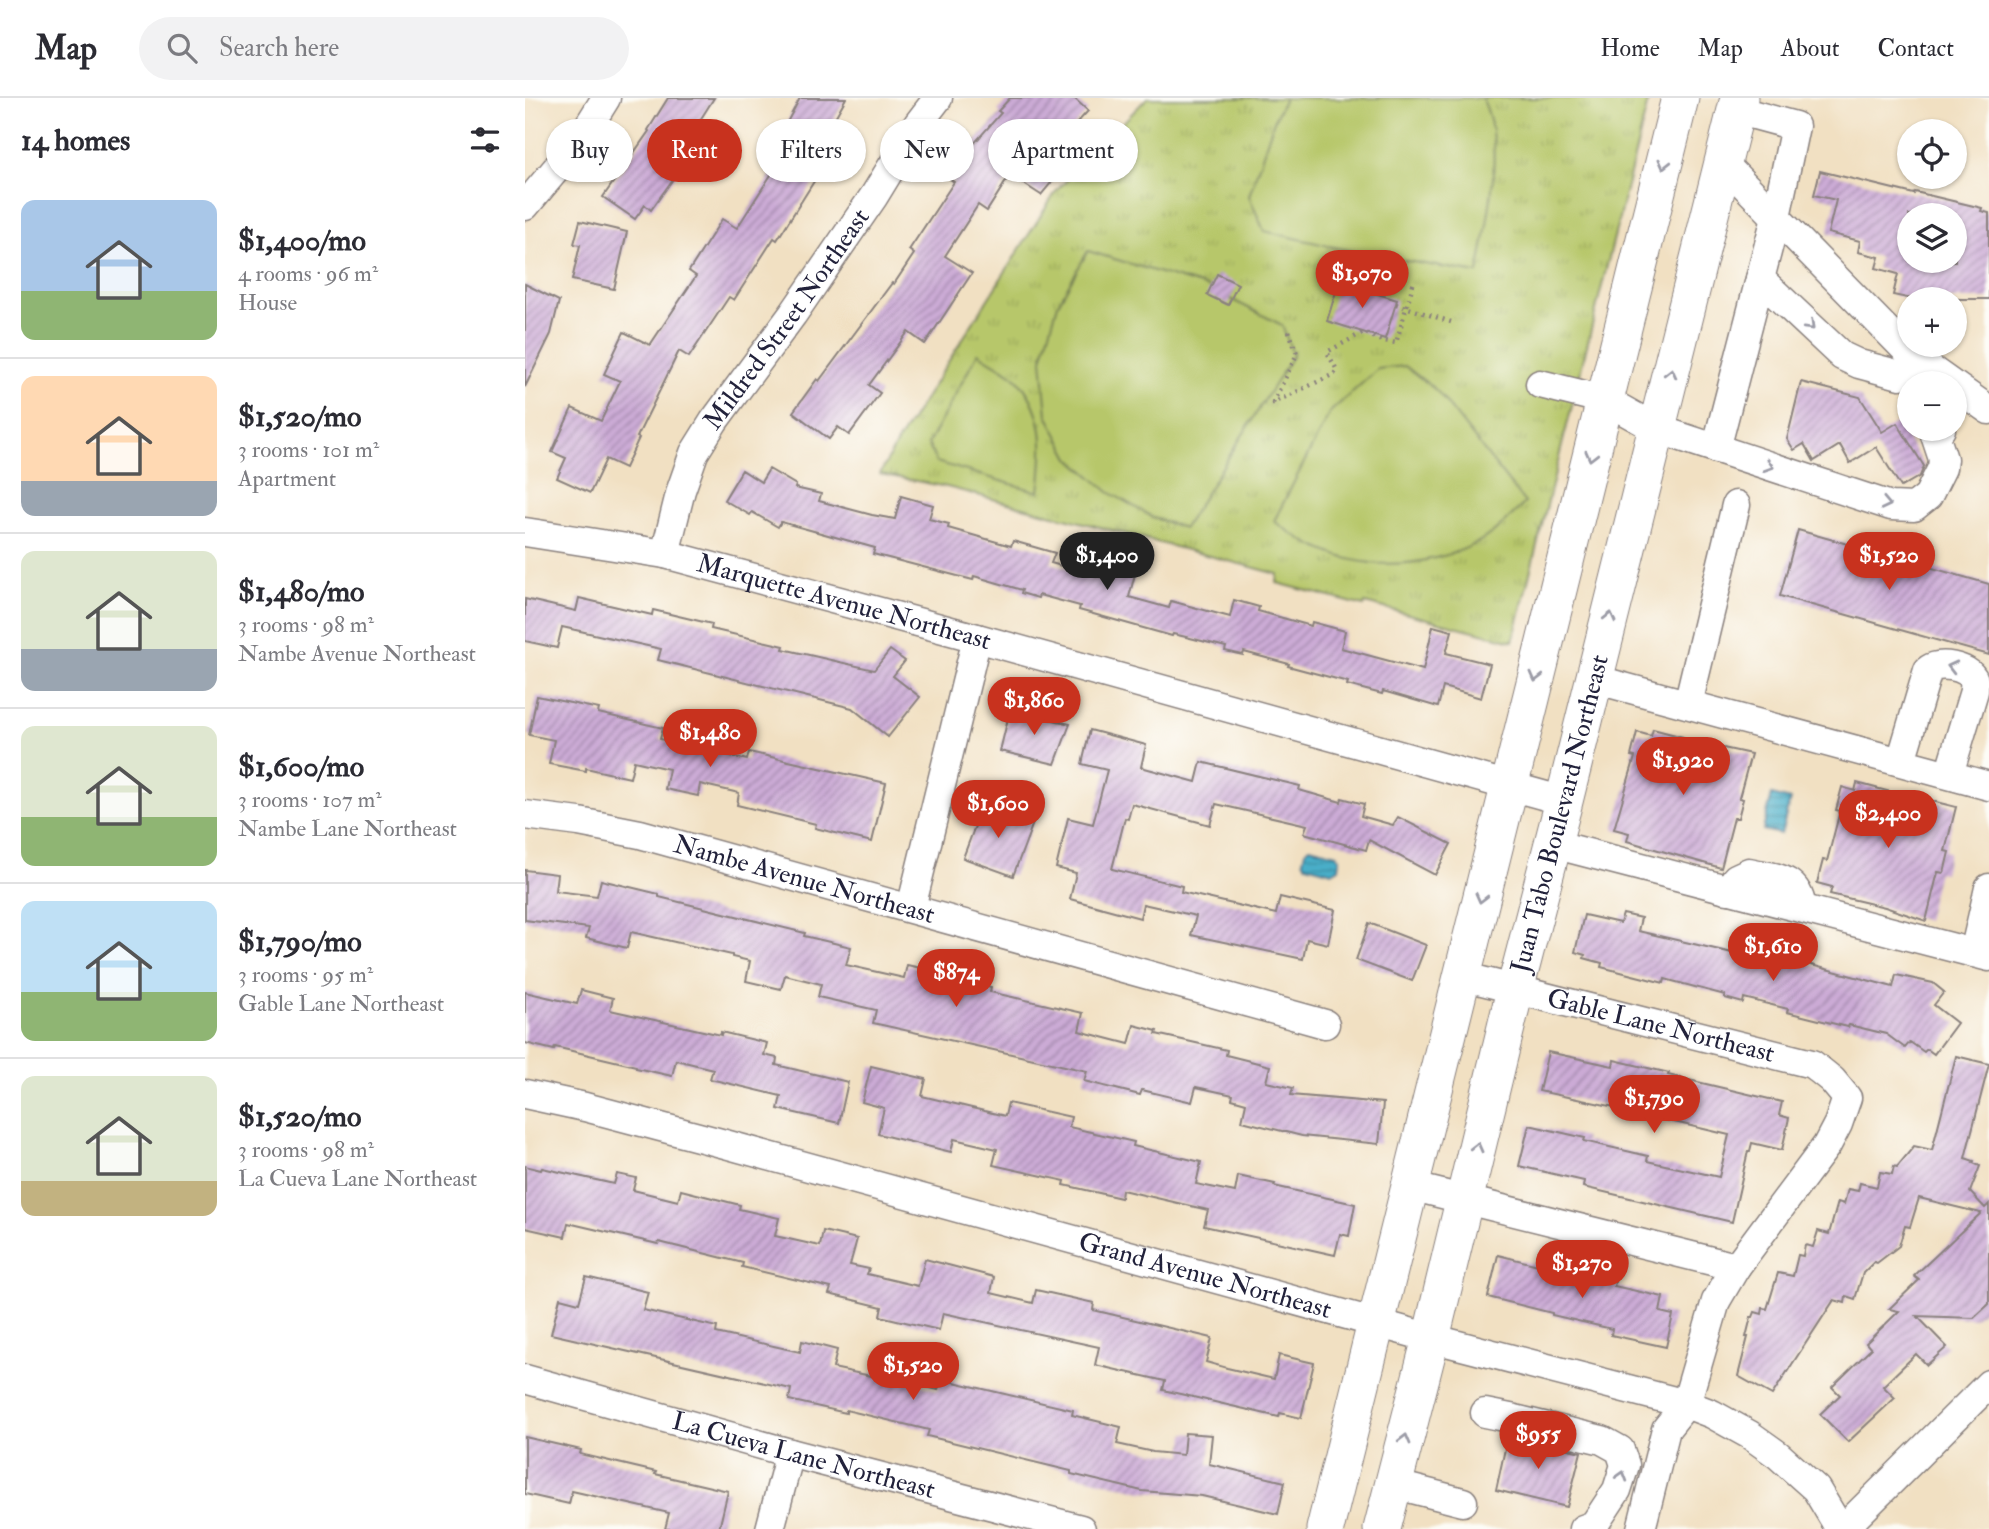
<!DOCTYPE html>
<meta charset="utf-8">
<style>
body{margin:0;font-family:"IM FELL Double Pica",serif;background:#f2f2f3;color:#2b2b33;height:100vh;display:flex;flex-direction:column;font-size:26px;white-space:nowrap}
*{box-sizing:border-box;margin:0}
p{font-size:23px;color:#7c7c81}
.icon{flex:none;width:38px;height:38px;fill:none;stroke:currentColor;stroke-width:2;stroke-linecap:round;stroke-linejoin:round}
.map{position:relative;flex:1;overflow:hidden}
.details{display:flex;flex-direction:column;background:#fff;width:525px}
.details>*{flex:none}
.banner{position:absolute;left:21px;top:21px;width:665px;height:63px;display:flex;gap:14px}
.controls{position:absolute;left:1372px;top:21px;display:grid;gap:14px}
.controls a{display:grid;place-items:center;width:70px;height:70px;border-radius:50%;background:#fff;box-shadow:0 2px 5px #0004;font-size:35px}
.price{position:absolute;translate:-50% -60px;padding:0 16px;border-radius:24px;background:#c8321e;color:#fff;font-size:23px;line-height:46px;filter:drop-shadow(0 2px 4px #0008)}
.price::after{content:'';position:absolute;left:50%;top:42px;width:21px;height:16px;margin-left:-10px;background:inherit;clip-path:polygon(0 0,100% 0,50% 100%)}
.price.current{background:#222;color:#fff}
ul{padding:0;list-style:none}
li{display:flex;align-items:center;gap:21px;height:175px;padding:0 21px}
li+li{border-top:2px solid #e1e1e2}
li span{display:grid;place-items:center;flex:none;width:196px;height:140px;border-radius:14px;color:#555}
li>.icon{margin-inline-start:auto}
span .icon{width:84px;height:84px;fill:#fffc;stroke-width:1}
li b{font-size:30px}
h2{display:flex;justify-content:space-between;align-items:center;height:84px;padding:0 21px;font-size:30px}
.chip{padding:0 24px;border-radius:32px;background:#fff;box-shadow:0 2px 5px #0004;font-size:24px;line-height:63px}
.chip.current{background:#c8321e;color:#fff}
header{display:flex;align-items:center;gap:42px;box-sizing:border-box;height:98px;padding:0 35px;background:#fff;border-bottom:2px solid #e1e1e2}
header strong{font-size:33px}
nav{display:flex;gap:38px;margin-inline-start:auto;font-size:24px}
.search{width:490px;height:63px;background:#f2f2f3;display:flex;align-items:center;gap:18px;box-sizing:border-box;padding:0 24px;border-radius:38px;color:#7c7c81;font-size:26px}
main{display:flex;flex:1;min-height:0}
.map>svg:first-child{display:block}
.park{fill:url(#park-tufts);stroke:#6c7452;stroke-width:2}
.pitch{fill:#b7c76a;stroke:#6c7452;stroke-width:2}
.water{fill:url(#water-rules);stroke:#366882;stroke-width:2}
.building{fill:url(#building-hatch);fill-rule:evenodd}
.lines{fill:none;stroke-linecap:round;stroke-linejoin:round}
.minor-casing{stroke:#8a817e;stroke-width:31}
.major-casing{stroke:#8a817e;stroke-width:39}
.path{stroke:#8a817e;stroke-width:4.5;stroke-dasharray:2 5;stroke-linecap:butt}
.minor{stroke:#fff;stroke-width:28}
.major{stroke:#fff;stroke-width:37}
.oneway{stroke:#9c9ca7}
.labels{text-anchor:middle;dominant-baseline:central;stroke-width:5;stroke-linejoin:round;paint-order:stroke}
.street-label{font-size:26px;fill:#22223b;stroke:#fdfcf7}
</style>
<header>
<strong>Map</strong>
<div class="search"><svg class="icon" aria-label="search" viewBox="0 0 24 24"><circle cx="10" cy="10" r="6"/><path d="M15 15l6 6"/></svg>Search here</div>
<nav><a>Home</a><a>Map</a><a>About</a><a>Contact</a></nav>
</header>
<main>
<section class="details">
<h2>14 homes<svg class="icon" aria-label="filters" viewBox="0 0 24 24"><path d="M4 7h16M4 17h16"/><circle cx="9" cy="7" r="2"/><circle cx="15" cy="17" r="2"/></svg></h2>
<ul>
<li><span style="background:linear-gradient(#a9c7e8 65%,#8fb573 0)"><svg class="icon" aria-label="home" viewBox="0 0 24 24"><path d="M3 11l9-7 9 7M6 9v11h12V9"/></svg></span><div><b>$1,400/mo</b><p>4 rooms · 96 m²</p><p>House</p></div></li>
<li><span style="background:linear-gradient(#ffd9b3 75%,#9aa5b1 0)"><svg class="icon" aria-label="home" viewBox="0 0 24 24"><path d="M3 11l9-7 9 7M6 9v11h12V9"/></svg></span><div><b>$1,520/mo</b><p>3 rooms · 101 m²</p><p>Apartment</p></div></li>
<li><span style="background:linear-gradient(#dfe7d0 70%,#9aa5b1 0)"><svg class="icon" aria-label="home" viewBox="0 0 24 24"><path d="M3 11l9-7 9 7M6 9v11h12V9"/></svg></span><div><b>$1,480/mo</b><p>3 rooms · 98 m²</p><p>Nambe Avenue Northeast</p></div></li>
<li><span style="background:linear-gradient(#dfe7d0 65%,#8fb573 0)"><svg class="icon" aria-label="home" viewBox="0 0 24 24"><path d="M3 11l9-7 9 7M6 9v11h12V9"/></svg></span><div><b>$1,600/mo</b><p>3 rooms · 107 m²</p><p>Nambe Lane Northeast</p></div></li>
<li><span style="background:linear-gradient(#bfe0f5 65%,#8fb573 0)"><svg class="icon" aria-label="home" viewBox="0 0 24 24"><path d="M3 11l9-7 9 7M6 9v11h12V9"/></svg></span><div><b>$1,790/mo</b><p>3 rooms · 95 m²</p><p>Gable Lane Northeast</p></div></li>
<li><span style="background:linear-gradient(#dfe7d0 75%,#c2b280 0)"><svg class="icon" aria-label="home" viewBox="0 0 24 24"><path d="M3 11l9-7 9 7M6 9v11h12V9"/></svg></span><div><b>$1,520/mo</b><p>3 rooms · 98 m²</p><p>La Cueva Lane Northeast</p></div></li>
</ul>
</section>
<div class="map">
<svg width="1464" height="1431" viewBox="0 0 1464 1431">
<defs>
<pattern id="park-tufts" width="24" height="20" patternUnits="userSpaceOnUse" patternTransform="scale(1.75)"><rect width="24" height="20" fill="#b7c76a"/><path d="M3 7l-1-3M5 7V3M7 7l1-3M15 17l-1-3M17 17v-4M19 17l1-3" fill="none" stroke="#9dab5d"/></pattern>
<pattern id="water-rules" width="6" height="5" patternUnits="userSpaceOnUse" patternTransform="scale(1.75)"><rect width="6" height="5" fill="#4aafc9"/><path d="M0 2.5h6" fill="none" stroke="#3d8ea4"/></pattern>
<pattern id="building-hatch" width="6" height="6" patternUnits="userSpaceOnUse" patternTransform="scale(1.75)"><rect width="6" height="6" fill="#ccabd6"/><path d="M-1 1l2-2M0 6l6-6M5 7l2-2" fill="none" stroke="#a58baf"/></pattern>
</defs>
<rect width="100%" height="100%" fill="#fdfcf7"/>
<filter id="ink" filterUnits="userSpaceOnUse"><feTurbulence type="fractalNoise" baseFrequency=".0143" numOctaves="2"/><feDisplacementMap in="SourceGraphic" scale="14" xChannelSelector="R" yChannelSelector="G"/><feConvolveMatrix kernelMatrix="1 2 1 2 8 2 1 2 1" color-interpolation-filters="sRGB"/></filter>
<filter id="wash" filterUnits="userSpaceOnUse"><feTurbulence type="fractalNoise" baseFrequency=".00686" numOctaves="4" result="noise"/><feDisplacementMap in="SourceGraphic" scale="28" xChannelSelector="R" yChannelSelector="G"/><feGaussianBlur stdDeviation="1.57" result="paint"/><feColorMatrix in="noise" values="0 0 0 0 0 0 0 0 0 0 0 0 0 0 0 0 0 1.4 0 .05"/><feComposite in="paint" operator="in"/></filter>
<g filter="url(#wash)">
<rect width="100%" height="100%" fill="#f1e0c2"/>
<polygon class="park" points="622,0 1119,0 1123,4 988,543 840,505 839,508 752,485 753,476 422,389 355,376 373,343 532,92"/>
<g class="pitch">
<path d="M760,0h197c24,45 5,127 -4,175l-118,-20 -96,-22 -15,-35 26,-78z"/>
<polygon points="563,153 682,189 757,227 768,257 659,430 629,420 584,394 545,360 522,317 517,261 533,206"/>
<path d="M453,255c12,9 31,17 41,28 28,34 25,70 20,111l-103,-30 -8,-18z"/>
<path d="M880,268l32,25 88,112c-12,11 -23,23 -36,32 -16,12 -36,19 -54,23 -61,15 -111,1 -161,-37l56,-109 48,-43z"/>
</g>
<g class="water">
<polygon points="1247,697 1265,702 1256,736 1238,732"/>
<polygon points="785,749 812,756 815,762 814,770 807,774 781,767 778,762 780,753"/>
</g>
<g id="blocks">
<g class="building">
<polygon points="143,0 189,0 146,68 153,74 126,112 120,107 110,121 78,99 124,33 123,32"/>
<polygon points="275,0 321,0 294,48 309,57 297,79 293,77 252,142 249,140 209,202 204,199 164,259 154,253 112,339 114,340 100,370 81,361 65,395 32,380 41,360 27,354 47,310 76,323 95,283 79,276 99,234 125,247 171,178 164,173 197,121 212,130 258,58 247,52"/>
<polygon points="485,0 549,0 563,13 525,54 541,67 516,97 485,77 462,113 453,107 420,158 447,175 400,246 383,234 344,287 355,295 324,337 313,329 304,341 268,314 292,281 294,283 367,185 369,186 389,156 384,152 429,84 425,81 445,50 476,15 473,13"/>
<path d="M1295,73l94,23 1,-2 67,16 -1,3 8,2v86h-77l-19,-4 5,-21 -22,-6 3,-11 -21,-5 2,-11 -32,-8 8,-33 -22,-5zM1384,117h46v46h-46z"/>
<polygon points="55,123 102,134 89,191 47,182 55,147 49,146"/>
<polygon points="692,176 713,186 703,207 682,197"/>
<polygon points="814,184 872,202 860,241 802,223"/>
<polygon points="0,186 34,203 26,236 0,289"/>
<polygon points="1276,284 1335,299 1357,334 1372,325 1399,368 1395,378 1376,389 1351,349 1325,365 1315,347 1289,363 1279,346 1269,352 1262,341"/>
<polygon points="244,371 271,387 270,390 296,396 294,403 347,417 370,421 376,398 408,407 404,421 424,426 423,430 486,448 488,443 530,455 526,465 575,479 578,467 610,476 604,499 644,510 646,503 705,519 709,502 734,509 733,513 786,528 787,524 820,533 816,550 898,572 908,528 927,533 921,555 965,566 956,600 918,589 913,609 858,593 857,596 822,587 823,584 763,568 764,566 719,554 718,557 700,553 701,549 661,539 648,536 647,538 554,512 555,508 514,497 513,500 496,495 497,492 449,478 448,482 348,456 350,450 256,424 253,429 227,414 225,417 199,402 217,372 236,384"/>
<polygon points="1273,432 1464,486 1464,557 1255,498"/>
<polygon points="54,500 127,517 128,512 187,526 186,531 259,548 258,551 349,572 365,552 380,563 368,578 395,599 363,639 327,610 133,562 136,551 37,529 32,550 0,543 0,501 51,513"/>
<polygon points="12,598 74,611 73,615 138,630 135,641 222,662 224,654 361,685 347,744 290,730 291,726 212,707 214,695 175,686 173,698 140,691 144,671 109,663 105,680 61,670 61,673 24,666 29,642 4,637"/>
<polygon points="485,612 545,626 530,666 475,653"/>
<polygon points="1128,631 1158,639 1157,641 1226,656 1214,700 1218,701 1213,720 1209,720 1196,770 1102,743 1104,735 1089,731 1110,659 1106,658 1112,634 1126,638"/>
<polygon points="565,632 621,647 616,669 671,684 676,664 775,688 774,692 816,704 817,700 839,706 836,718 868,727 873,719 926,746 910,777 844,742 841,752 779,735 782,727 691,706 685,727 607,706 603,721 600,720 587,771 657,788 656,794 751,816 755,799 810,812 803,846 782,841 778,861 666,837 671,818 618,806 615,820 545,801 551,775 531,770 543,720 568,726 582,672 557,666"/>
<polygon points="1332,685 1403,704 1403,702 1431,709 1420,753 1424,754 1419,775 1413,774 1401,823 1360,809 1305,796 1307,789 1292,785 1298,762 1302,763 1315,713 1311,712 1317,689 1330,693"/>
<polygon points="458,707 508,725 488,778 438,760"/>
<polygon points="0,772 32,776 30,793 72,798 76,782 134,796 134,799 280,835 279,838 326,849 321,867 379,880 382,867 418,875 418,879 466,889 465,894 558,915 554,933 604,946 609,927 632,933 631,936 702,952 701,957 745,968 741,984 768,990 766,997 858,1005 854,1046 777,1038 717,1023 721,1005 707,1001 708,997 671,989 667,1004 617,992 615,997 559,983 562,973 348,925 351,912 293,899 296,886 260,877 256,891 221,883 225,863 207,859 207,857 106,834 102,850 61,840 64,830 0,822"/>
<polygon points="1098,816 1116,820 1113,833 1246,864 1248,859 1274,866 1275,864 1368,889 1371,877 1408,885 1419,894 1409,907 1432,925 1409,956 1402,951 1399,954 1385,944 1380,950 1361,936 1324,927 1323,929 1290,921 1262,914 1263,911 1219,900 1218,905 1200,900 1200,897 1140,881 1139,885 1076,869 1077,865 1059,860 1060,857 1050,854 1059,817 1095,825"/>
<polygon points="844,825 901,847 887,883 831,862"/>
<polygon points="56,892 88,900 85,912 196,937 196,934 242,945 239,957 252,960 251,967 323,984 314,1025 253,1011 256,998 185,981 188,971 151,962 147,978 111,970 111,968 30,949 29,952 0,945 0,894 52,906"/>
<polygon points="1023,954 1088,968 1089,962 1144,975 1143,977 1257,1004 1254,1017 1264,1020 1257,1052 1227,1045 1225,1053 1223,1053 1207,1124 1058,1089 1059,1083 994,1068 1004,1027 1060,1040 1059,1043 1123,1058 1122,1063 1194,1079 1204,1037 1141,1022 1142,1020 1014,993"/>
<polygon points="1431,958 1464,966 1440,1060 1449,1063 1448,1065 1455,1068 1445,1094 1460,1110 1464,1106 1464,1206 1449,1220 1392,1218 1422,1249 1402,1267 1391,1256 1358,1288 1370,1300 1323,1344 1295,1316 1315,1297 1307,1289 1346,1251 1341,1245 1374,1213 1364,1211 1394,1182 1389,1178 1456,1115 1394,1100 1385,1129 1380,1128 1374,1148 1352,1165 1349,1164 1338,1175 1330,1201 1321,1198 1320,1205 1309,1202 1247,1297 1213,1278 1223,1239 1221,1239 1226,1219 1228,1219 1230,1214 1237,1216 1238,1210 1242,1211 1253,1175 1268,1178 1273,1157 1278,1158 1280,1147 1288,1149 1293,1133 1304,1136 1313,1104 1319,1106 1323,1091 1333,1093 1335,1085 1352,1089 1355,1074 1367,1076 1369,1068 1372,1069 1389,1048 1407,1052"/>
<polygon points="346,968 401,981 397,998 480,1018 483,1005 546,1019 544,1029 609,1044 608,1048 676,1064 671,1086 710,1094 713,1078 750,1086 749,1088 830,1106 824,1138 815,1136 810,1157 679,1128 683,1112 597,1092 596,1100 539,1087 540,1083 468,1067 472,1051 429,1041 426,1054 353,1036 359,1010 337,1004"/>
<polygon points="0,1068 16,1072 17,1070 89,1086 92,1076 111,1080 108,1092 153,1103 156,1092 215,1107 214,1111 254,1120 250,1138 295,1148 298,1133 332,1141 325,1167 344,1171 342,1176 393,1188 400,1161 469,1179 466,1195 508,1205 511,1192 569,1205 568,1212 687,1240 681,1264 702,1270 749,1281 754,1257 789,1265 776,1320 755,1315 754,1319 638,1292 640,1283 570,1267 574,1249 418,1215 414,1232 355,1218 357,1209 304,1196 306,1190 217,1169 218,1165 134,1144 133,1146 43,1125 40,1139 0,1130"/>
<polygon points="973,1157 1037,1173 1037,1172 1090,1184 1089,1188 1138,1199 1135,1214 1148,1217 1141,1249 1086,1237 1087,1231 1027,1217 1027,1215 963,1199"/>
<polygon points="61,1179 123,1194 118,1212 192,1229 191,1235 275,1254 277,1243 312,1252 308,1270 346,1278 347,1275 413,1292 416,1281 548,1312 547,1317 596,1329 592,1346 628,1354 658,1357 660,1335 687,1337 684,1366 760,1384 753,1416 677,1398 617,1393 546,1376 546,1373 402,1338 404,1332 321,1312 321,1315 264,1302 266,1291 26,1236 35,1200 54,1205"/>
<polygon points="983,1337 1056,1354 1042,1409 971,1392"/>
<polygon points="0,1339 56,1352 55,1356 131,1374 130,1376 203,1393 194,1431 140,1431 144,1415 47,1393 44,1406 0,1396"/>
</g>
</g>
</g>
<g filter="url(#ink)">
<use href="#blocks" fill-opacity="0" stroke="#8a817e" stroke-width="2"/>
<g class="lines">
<g class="minor-casing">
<g id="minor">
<polyline points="1198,65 1387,258 1425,285"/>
<polyline points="0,108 53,45 81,0"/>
<polyline points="1235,181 1317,258 1334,266 1375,277 1399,267"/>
<polyline points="1015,286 1080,302 1132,331 1366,408 1389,409 1403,398 1417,370 1418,361 1410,337 1416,331"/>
<polyline points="1430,288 1464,312"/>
<polyline points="1191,351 1251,119 1270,28 1211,12"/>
<path id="s1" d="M0,434l140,22 312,84 587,163"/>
<path id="s2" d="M140,456l16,-64 13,-37 20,-32 79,-107 81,-118 44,-72 20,-26"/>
<polyline points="1069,581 1464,688"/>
<polyline points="1163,606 1211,407"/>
<path d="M1376,663l27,-91c9,-9 41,-4 46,10 1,3 0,7 0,11l-25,83"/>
<path id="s3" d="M0,717l54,7 61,12 685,190"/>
<polyline points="1028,746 1464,859"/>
<path d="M1203,792l8,-12 13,-6c26,6 48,4 53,36"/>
<polyline points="386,810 452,540"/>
<polyline points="1449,855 1464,790"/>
<path id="s4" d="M937,878l350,88 20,16 15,18 -9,26 -11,21 -91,122 -20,34 -30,103 -20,25 -25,100"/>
<path id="s5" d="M0,996l60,13 140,37 706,194 255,66 26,10 38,21 28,20 38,34 24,40"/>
<polyline points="885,1088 1211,1169"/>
<path id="s6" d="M0,1281l265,74 291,76"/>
<polyline points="960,1315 990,1321 1077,1342 1095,1352 1100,1367 1092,1392 1069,1427 1058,1431"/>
<polyline points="868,1386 938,1404"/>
<polyline points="245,1431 265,1355"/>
<polyline points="1318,1431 1464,1286"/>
</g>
</g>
<g class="major-casing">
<g id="major">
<polyline points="800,1431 1155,0"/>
<path id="s7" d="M857,1431l49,-191 84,-348 49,-189 175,-703"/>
</g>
</g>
<g class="path">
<polyline points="871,206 926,224"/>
<polyline points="764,233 772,256 748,305 809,276 812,272 802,254 839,234 854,242 871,245 889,183"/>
</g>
<use href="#minor" class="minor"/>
<use href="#major" class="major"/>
</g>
<defs><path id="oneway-chevron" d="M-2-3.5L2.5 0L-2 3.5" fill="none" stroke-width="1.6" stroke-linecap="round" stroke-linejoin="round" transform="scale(1.75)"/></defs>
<g class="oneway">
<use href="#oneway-chevron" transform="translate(1139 66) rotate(104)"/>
<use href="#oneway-chevron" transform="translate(1285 228) rotate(44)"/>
<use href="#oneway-chevron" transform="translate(1146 275) rotate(-76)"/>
<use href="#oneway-chevron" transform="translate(1066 358) rotate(104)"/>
<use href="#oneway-chevron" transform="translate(1244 368) rotate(18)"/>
<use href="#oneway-chevron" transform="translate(1361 406) rotate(12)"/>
<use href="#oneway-chevron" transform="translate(1085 519) rotate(-76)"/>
<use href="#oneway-chevron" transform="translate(1427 569) rotate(-166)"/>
<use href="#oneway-chevron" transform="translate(1011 579) rotate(104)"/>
<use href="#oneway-chevron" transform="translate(956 800) rotate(104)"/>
<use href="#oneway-chevron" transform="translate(952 1049) rotate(-76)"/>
<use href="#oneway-chevron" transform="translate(880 1341) rotate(-75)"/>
<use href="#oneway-chevron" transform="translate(1097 1378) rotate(-73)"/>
</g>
</g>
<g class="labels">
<g class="street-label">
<text stroke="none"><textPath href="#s2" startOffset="268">Mildred Street Northeast</textPath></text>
<text stroke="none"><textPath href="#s1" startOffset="327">Marquette Avenue Northeast</textPath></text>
<text stroke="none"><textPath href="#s7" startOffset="737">Juan Tabo Boulevard Northeast</textPath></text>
<text stroke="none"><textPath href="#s3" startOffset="287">Nambe Avenue Northeast</textPath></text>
<text stroke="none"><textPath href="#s4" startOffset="205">Gable Lane Northeast</textPath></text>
<text stroke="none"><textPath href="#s5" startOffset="704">Grand Avenue Northeast</textPath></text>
<text stroke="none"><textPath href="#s6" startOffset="289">La Cueva Lane Northeast</textPath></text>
</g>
</g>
</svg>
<div class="controls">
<a><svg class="icon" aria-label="locate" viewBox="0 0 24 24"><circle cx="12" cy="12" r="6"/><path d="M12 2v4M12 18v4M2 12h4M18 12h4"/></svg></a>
<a><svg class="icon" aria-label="layers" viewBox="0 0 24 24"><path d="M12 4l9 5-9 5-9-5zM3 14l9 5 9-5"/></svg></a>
<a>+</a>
<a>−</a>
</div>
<b class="price" style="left:837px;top:212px">$1,070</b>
<b class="price current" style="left:582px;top:494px">$1,400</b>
<b class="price" style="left:1364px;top:494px">$1,520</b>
<b class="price" style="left:509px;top:639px">$1,860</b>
<b class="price" style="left:185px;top:671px">$1,480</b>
<b class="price" style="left:1158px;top:699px">$1,920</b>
<b class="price" style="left:473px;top:742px">$1,600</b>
<b class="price" style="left:1363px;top:752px">$2,400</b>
<b class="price" style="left:1248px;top:885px">$1,610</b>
<b class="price" style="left:431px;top:911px">$874</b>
<b class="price" style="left:1129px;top:1037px">$1,790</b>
<b class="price" style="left:1057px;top:1202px">$1,270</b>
<b class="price" style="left:388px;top:1304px">$1,520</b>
<b class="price" style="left:1013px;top:1373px">$955</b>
<div class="banner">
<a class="chip">Buy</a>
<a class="chip current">Rent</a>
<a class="chip">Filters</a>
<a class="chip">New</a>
<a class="chip">Apartment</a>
</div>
</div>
</main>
